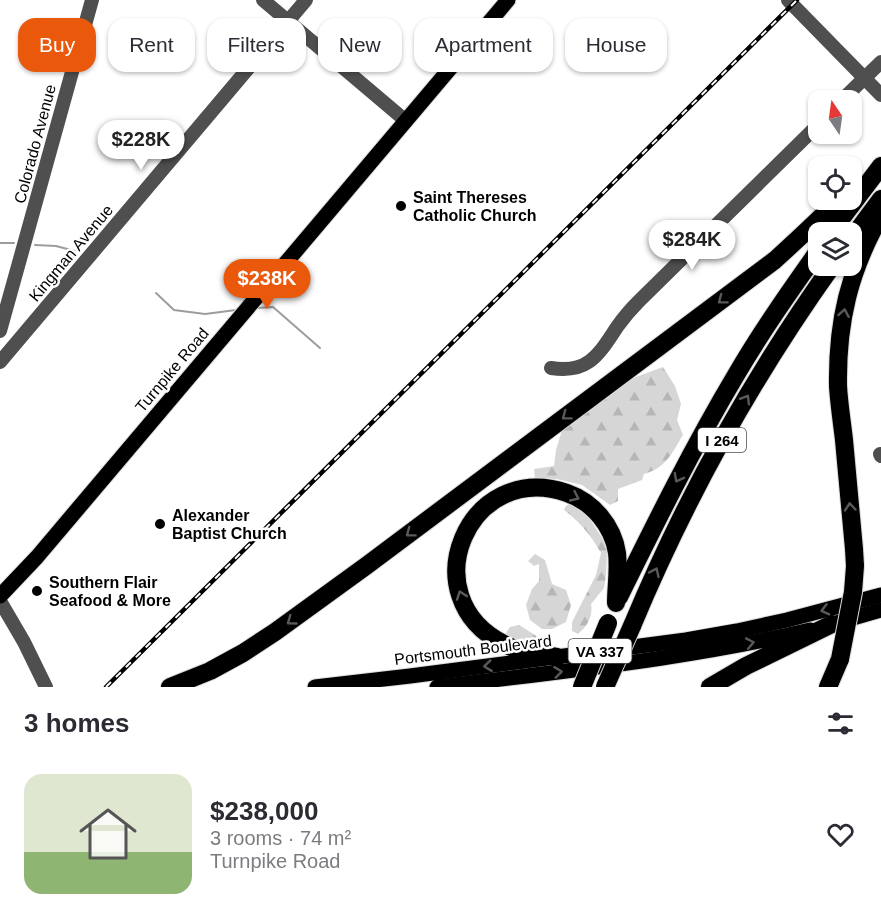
<!DOCTYPE html>
<meta charset="utf-8">
<style>
body{margin:0;font-family:Arial,sans-serif;background:#f7f7f7;color:#2b2b33;height:100vh;display:flex;flex-direction:column;font-size:22px;white-space:nowrap}
*{box-sizing:border-box;margin:0}
p{font-size:20px;color:#7c7c81}
.icon{flex:none;width:33px;height:33px;fill:none;stroke:currentColor;stroke-width:2;stroke-linecap:round;stroke-linejoin:round}
.map{position:relative;height:687px;overflow:hidden}
.sheet{display:flex;flex-direction:column;background:#fff;flex:1}
.sheet>*{flex:none}
.top-card{position:absolute;left:18px;top:18px;width:846px;height:54px;display:flex;gap:12px}
.needle{width:39px;rotate:347deg}
.fabs{position:absolute;left:808px;top:90px;display:grid;gap:12px}
.fabs a{display:grid;place-items:center;width:54px;height:54px;border-radius:12px;background:#fff;box-shadow:0 2px 4px #0004;font-size:30px}
.price{position:absolute;translate:-50% -51px;padding:0 14px;border-radius:21px;background:#fff;color:#222;font-size:20px;line-height:39px;filter:drop-shadow(0 2px 3px #0008)}
.price::after{content:'';position:absolute;left:50%;top:36px;width:18px;height:14px;margin-left:-9px;background:inherit;clip-path:polygon(0 0,100% 0,50% 100%)}
.price.on{background:#ea580c;color:#fff}
ul{padding:0;list-style:none}
li{display:flex;align-items:center;gap:18px;height:150px;padding:0 24px}
li+li{border-top:2px solid #e1e1e2}
li span{display:grid;place-items:center;flex:none;width:168px;height:120px;border-radius:18px;color:#555}
li>.icon{margin-inline-start:auto}
span .icon{width:72px;height:72px;fill:#fffc;stroke-width:1}
li b{font-size:26px}
h2{display:flex;justify-content:space-between;align-items:center;height:72px;padding:0 24px;font-size:26px}
.tag{padding:0 21px;border-radius:18px;background:#fff;box-shadow:0 2px 4px #0004;font-size:21px;line-height:54px}
.tag.on{background:#ea580c;color:#fff}
.map>svg:first-child{display:block}
.forest{fill:url(#forest-firs)}
.lines{fill:none;stroke-linecap:round;stroke-linejoin:round}
.stream{stroke:#9d9d9d;stroke-width:2}
.major-casing{stroke:#dbdbdb;stroke-width:17}
.highway-casing{stroke:#dbdbdb;stroke-width:20}
.minor{stroke:#4f4f4f;stroke-width:14}
.major{stroke:#000;stroke-width:15}
.highway{stroke:#000;stroke-width:18}
.rail-casing{stroke:#000;stroke-width:4.5}
.rail{stroke:#fff;stroke-width:2;stroke-dasharray:7;stroke-linecap:butt}
.highway-bridge-casing{stroke:#dbdbdb;stroke-width:20;stroke-linecap:butt}
.highway-bridge{stroke:#000;stroke-width:18}
.oneway{stroke:#595959}
.poi-dot{fill:#000;stroke:#fff;stroke-width:2}
.labels{text-anchor:middle;dominant-baseline:central;stroke-width:5;stroke-linejoin:round;paint-order:stroke}
.shield{fill:#fff;stroke:#4c4c4c;stroke-width:1.5}
.shield-label{font-size:15px;font-weight:bold;fill:#000}
.street-label{font-size:16px;fill:#000;stroke:#fff}
.poi-label{font-size:16px;font-weight:bold;fill:#000;stroke:#fff;text-anchor:start}
</style>
<div class="map">
<svg width="881" height="687" viewBox="0 0 881 687">
<defs>
<pattern id="forest-firs" width="22" height="20" patternUnits="userSpaceOnUse" patternTransform="scale(1.5)"><rect width="22" height="20" fill="#d6d6d6"/><path d="M5 1l3.5 6h-7zM16 11l3.5 6h-7z" fill="#b6b6b6"/></pattern>
</defs>
<rect width="100%" height="100%" fill="#fff"/>
<g class="forest">
<path d="M663,367l12,19 6,18 -4,16 6,15c-11,18 -17,33 -39,39l-2,6 -24,9v12l-8,4 -28,-20 -25,-6 -22,-1 -1,-9 20,-3 2,-16 7,-23 62,-46z"/>
<path d="M572,502l13,10 19,29 3,11 -1,23 -2,13 -13,16c2,12 -3,22 -13,30l-6,-3v-9l24,-47 5,-22c-11,-19 -19,-29 -37,-43l2,-4z"/>
<polygon points="535,554 545,560 552,584 566,590 571,605 566,622 552,629 542,629 530,620 526,605 532,589 539,581 539,564 534,566 528,561"/>
<polygon points="519,625 535,635 542,642 514,642 504,636 510,627"/>
</g>
<g class="lines">
<g class="stream">
<polyline points="0,243 14,243"/>
<polyline points="35,245 56,246 75,251"/>
<polyline points="156,293 174,310 205,314 236,310"/>
<polyline points="257,308 273,307 320,348"/>
</g>
<g class="major-casing">
<g id="major">
<polyline points="0,596 37,557 508,0"/>
<polyline points="839,622 881,610"/>
<polyline points="315,687 410,676 686,640 737,631 787,620 881,595"/>
<path d="M437,687c125,-16 251,-28 373,-57"/>
</g>
</g>
<g class="highway-casing">
<g id="highway">
<polyline points="831,232 881,166"/>
<polyline points="852,238 881,199"/>
<path d="M855,566l-1,-17c-3,-36 -7,-73 -10,-109 -2,-18 -5,-36 -6,-54 -1,-64 11,-115 43,-171"/>
<path d="M619,597c37,-75 74,-150 117,-222 25,-43 54,-84 83,-125"/>
<path d="M632,626c53,-127 120,-248 200,-360"/>
<path d="M557,657c-18,-3 -37,-5 -53,-13 -94,-47 -36,-185 63,-151 26,9 46,33 50,60 2,16 -1,34 -1,50"/>
<polyline points="170,687 210,671 243,653 275,632 366,566 775,260 801,236 839,200"/>
<polyline points="710,687 746,666 832,624"/>
<polyline points="828,687 840,659"/>
</g>
</g>
<g class="minor">
<polyline points="263,0 406,121"/>
<polyline points="788,0 881,95"/>
<polyline points="842,100 881,62"/>
<polyline points="0,331 92,0"/>
<polyline points="0,362 306,0"/>
<path d="M551,368c38,6 48,-14 66,-41 7,-10 14,-18 22,-26l180,-177"/>
<polyline points="880,454 881,456"/>
<polyline points="0,601 24,642 46,687"/>
</g>
<use href="#major" class="major"/>
<use href="#highway" class="highway"/>
<g class="rail-casing">
<polyline id="rail" points="106,687 797,0"/>
</g>
<use href="#rail" class="rail"/>
<g class="highway-bridge-casing">
<g id="highway-bridge">
<polyline points="840,659 853,592 855,566"/>
<polyline points="582,687 608,623"/>
<polyline points="605,687 632,626"/>
</g>
</g>
<use href="#highway-bridge" class="highway-bridge"/>
</g>
<defs><path id="oneway-chevron" d="M-2-3.5L2.5 0L-2 3.5" fill="none" stroke-width="1.6" stroke-linecap="round" stroke-linejoin="round" transform="scale(1.5)"/></defs>
<g class="oneway">
<use href="#oneway-chevron" transform="translate(722 300) rotate(143)"/>
<use href="#oneway-chevron" transform="translate(844 313) rotate(-80)"/>
<use href="#oneway-chevron" transform="translate(746 399) rotate(-59)"/>
<use href="#oneway-chevron" transform="translate(566 416) rotate(143)"/>
<use href="#oneway-chevron" transform="translate(678 478) rotate(118)"/>
<use href="#oneway-chevron" transform="translate(575 497) rotate(25)"/>
<use href="#oneway-chevron" transform="translate(850 507) rotate(-95)"/>
<use href="#oneway-chevron" transform="translate(410 533) rotate(143)"/>
<use href="#oneway-chevron" transform="translate(655 572) rotate(-65)"/>
<use href="#oneway-chevron" transform="translate(461 595) rotate(-109)"/>
<use href="#oneway-chevron" transform="translate(825 610) rotate(165)"/>
<use href="#oneway-chevron" transform="translate(291 621) rotate(144)"/>
<use href="#oneway-chevron" transform="translate(750 643) rotate(-11)"/>
<use href="#oneway-chevron" transform="translate(488 666) rotate(173)"/>
<use href="#oneway-chevron" transform="translate(558 672) rotate(-7)"/>
</g>
<g class="poi-dot">
<circle cx="401" cy="206" r="6"/>
<circle cx="160" cy="524" r="6"/>
<circle cx="37" cy="591" r="6"/>
</g>
<g class="labels">
<g class="shield">
<rect x="698" y="428" width="48" height="24" rx="4.5"/>
<rect x="568.5" y="639" width="63" height="24" rx="4.5"/>
</g>
<g class="shield-label">
<text x="722" y="440">I 264</text>
<text x="600" y="651">VA 337</text>
</g>
<g class="street-label">
<text transform="translate(35 144) rotate(-75)">Colorado Avenue</text>
<text transform="translate(71 253) rotate(-50)">Kingman Avenue</text>
<text transform="translate(172 370) rotate(-50)">Turnpike Road</text>
<text transform="translate(473 650) rotate(-7)">Portsmouth Boulevard</text>
</g>
<g class="poi-label">
<text x="413" y="197">Saint Thereses<tspan x="413" dy="18">Catholic Church</tspan></text>
<text x="172" y="515">Alexander<tspan x="172" dy="18">Baptist Church</tspan></text>
<text x="49" y="582">Southern Flair<tspan x="49" dy="18">Seafood &amp; More</tspan></text>
</g>
</g>
</svg>
<div class="fabs">
<a><svg class="needle" viewBox="-14 -14 28 28"><path d="M0-13l5 13h-10z" fill="#e53935"/><path d="M0 13l5-13h-10z" fill="#7c7c81"/></svg></a>
<a><svg class="icon" aria-label="locate" viewBox="0 0 24 24"><circle cx="12" cy="12" r="6"/><path d="M12 2v4M12 18v4M2 12h4M18 12h4"/></svg></a>
<a><svg class="icon" aria-label="layers" viewBox="0 0 24 24"><path d="M12 4l9 5-9 5-9-5zM3 14l9 5 9-5"/></svg></a>
</div>
<b class="price" style="left:141px;top:171px">$228K</b>
<b class="price" style="left:692px;top:271px">$284K</b>
<b class="price on" style="left:267px;top:310px">$238K</b>
<div class="top-card">
<a class="tag on">Buy</a>
<a class="tag">Rent</a>
<a class="tag">Filters</a>
<a class="tag">New</a>
<a class="tag">Apartment</a>
<a class="tag">House</a>
</div>
</div>
<section class="sheet">
<h2>3 homes<svg class="icon" aria-label="filters" viewBox="0 0 24 24"><path d="M4 7h16M4 17h16"/><circle cx="9" cy="7" r="2"/><circle cx="15" cy="17" r="2"/></svg></h2>
<ul>
<li><span style="background:linear-gradient(#dfe7d0 65%,#8fb573 0)"><svg class="icon" aria-label="home" viewBox="0 0 24 24"><path d="M3 11l9-7 9 7M6 9v11h12V9"/></svg></span><div><b>$238,000</b><p>3 rooms · 74 m²</p><p>Turnpike Road</p></div><svg class="icon" aria-label="heart" viewBox="0 0 24 24"><path d="M12 20l-8-8c-3-5 5-10 8-4 3-6 11-1 8 4z"/></svg></li>
</ul>
</section>
